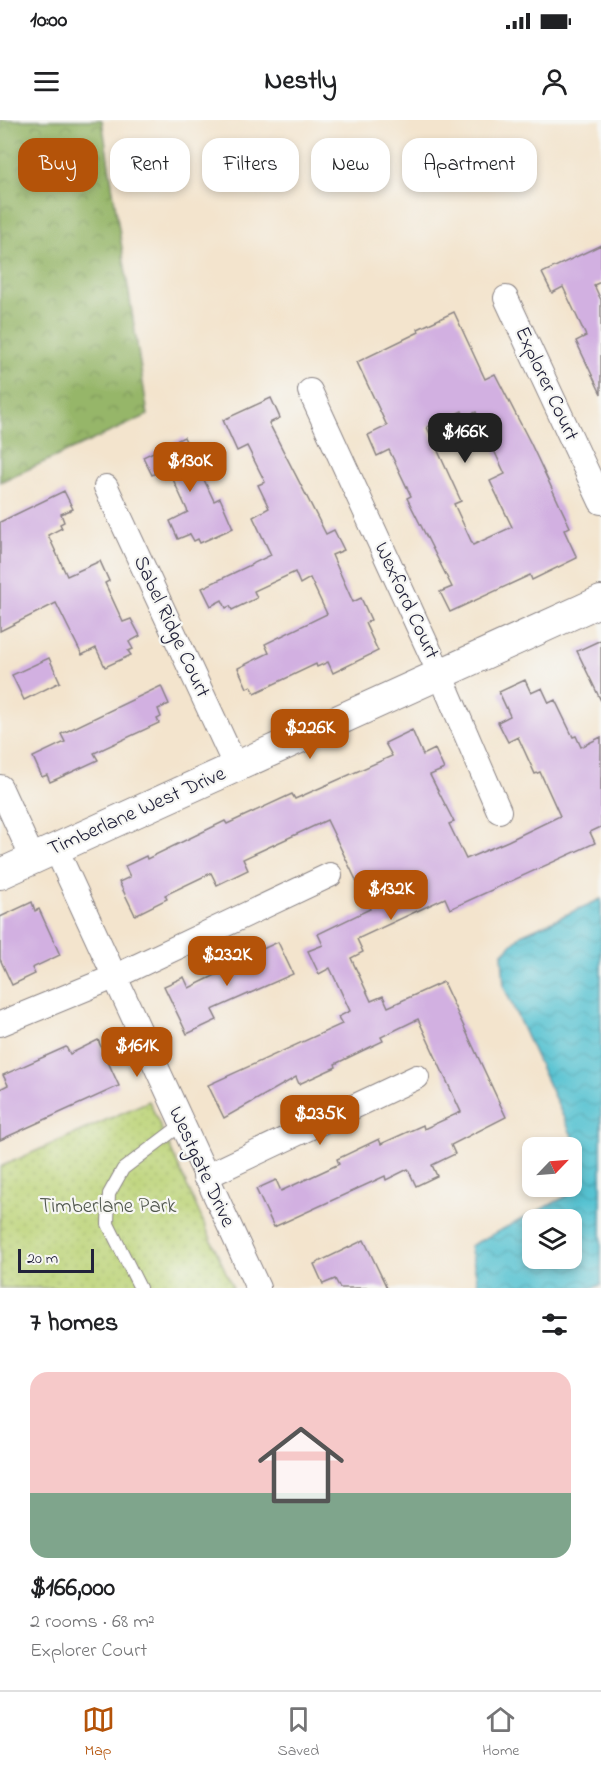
<!DOCTYPE html>
<meta charset="utf-8">
<style>
body{margin:0;font-family:"Indie Flower",sans-serif;background:#f6f6f6;color:#202124;height:100vh;display:flex;flex-direction:column;font-size:22px;white-space:nowrap}
*{box-sizing:border-box;margin:0}
p{font-size:20px;color:#757577}
.icon{flex:none;width:33px;height:33px;fill:none;stroke:currentColor;stroke-width:2;stroke-linecap:round;stroke-linejoin:round}
.map{position:relative;height:1168px;overflow:hidden}
.panel{display:flex;flex-direction:column;background:#fff;flex:1}
.panel>*{flex:none}
.banner{position:absolute;left:18px;top:18px;width:566px;height:54px;display:flex;gap:12px}
.needle{width:39px;rotate:65deg}
.buttons{position:absolute;left:522px;top:1017px;display:grid;gap:12px}
.buttons a{display:grid;place-items:center;width:60px;height:60px;border-radius:12px;background:#fff;box-shadow:0 3px 9px #0003;font-size:30px}
.scale{position:absolute;left:18px;bottom:15px;width:76px;box-sizing:border-box;padding-left:6px;border:3px solid #22223b;border-top:0;font-size:16px;line-height:21px;white-space:nowrap;color:#22223b;-webkit-text-stroke:4px #f6f6f2;paint-order:stroke}
.price{position:absolute;translate:-50% -51px;padding:0 14px;border-radius:12px;background:#b45309;color:#fff;font-size:20px;line-height:39px;filter:drop-shadow(0 2px 3px #0008)}
.price::after{content:'';position:absolute;left:50%;top:36px;width:18px;height:14px;margin-left:-9px;background:inherit;clip-path:polygon(0 0,100% 0,50% 100%)}
.price.on{background:#222;color:#fff}
ul{padding:0;list-style:none}
li{display:grid;align-content:center;gap:12px;height:318px;padding:0 30px}
li span{display:grid;place-items:center;height:186px;border-radius:18px;color:#555}
li>.icon{margin-inline-start:auto}
span .icon{width:108px;height:108px;fill:#fffc;stroke-width:1}
li b{font-size:26px}
h2{display:flex;justify-content:space-between;align-items:center;height:72px;padding:0 30px;font-size:26px}
.chip{padding:0 21px;border-radius:18px;background:#fff;box-shadow:0 3px 9px #0003;font-size:21px;line-height:54px}
.chip.on{background:#b45309;color:#fff}
.status{display:flex;justify-content:space-between;align-items:center;height:42px;padding:0 30px;background:#fff;direction:ltr}
.status svg{height:16px;fill:currentColor}
header{display:flex;justify-content:space-between;align-items:center;height:78px;padding:0 30px;background:#fff;font-size:27px;font-weight:700}
.menu{display:flex;justify-content:space-around;align-items:center;height:84px;border-top:2px solid #e0e0e0;background:#fff;font-size:16px;color:#757577}
.menu a{display:grid;justify-items:center;gap:3px}
.menu .on{color:#b45309}
.map>svg:first-child{display:block}
.forest{fill:url(#forest-crowns);stroke:#5c6c52;stroke-width:1.5}
.park{fill:url(#park-dots);stroke:#707b5a;stroke-width:1.5}
.water{fill:url(#water-waves);stroke:#3c7286;stroke-width:1.5;fill-rule:evenodd}
.building{fill:#d2b0e1;fill-rule:evenodd}
.lines{fill:none;stroke-linecap:round;stroke-linejoin:round}
.service-casing{stroke:#8a8384;stroke-width:14}
.minor-casing{stroke:#8a8384;stroke-width:26}
.tertiary-casing{stroke:#8a8384;stroke-width:32}
.service{stroke:#fff;stroke-width:12}
.minor{stroke:#fff;stroke-width:24}
.tertiary{stroke:#fff;stroke-width:30}
.labels{text-anchor:middle;dominant-baseline:central;stroke-width:4.5;stroke-linejoin:round;paint-order:stroke}
.street-label{font-size:21px;fill:#22223b;stroke:#f6f6f2}
.park-label{font-size:21px;fill:#50574e;stroke:#f6f6f2}
</style>
<div class="status"><b>10:00</b><svg viewBox="0 0 49 12"><path d="M0 12V9h3v3zM5 12V6h3v6zM10 12V3h3v9zM15 12V0h3v12zM26 1h20v11H26zM47 4h2v5h-2z"/></svg></div>
<header><svg class="icon" aria-label="menu" viewBox="0 0 24 24"><path d="M4 6h16M4 12h16M4 18h16"/></svg>Nestly<svg class="icon" aria-label="person" viewBox="0 0 24 24"><circle cx="12" cy="8" r="4"/><path d="M4 21q1-7 8-7t8 7"/></svg></header>
<div class="map">
<svg width="601" height="1168" viewBox="0 0 601 1168">
<defs>
<pattern id="forest-crowns" width="20" height="18" patternUnits="userSpaceOnUse" patternTransform="scale(1.5)"><rect width="20" height="18" fill="#96b669"/><path d="M2 6a3 3 0 1 1 6 0M12 15a3 3 0 1 1 6 0" fill="none" stroke="#7a9458"/></pattern>
<pattern id="park-dots" width="8" height="8" patternUnits="userSpaceOnUse" patternTransform="scale(1.5)"><rect width="8" height="8" fill="#bdd479"/><path d="M2 2h.1M6 6h.1" fill="none" stroke="#a2b66a" stroke-width="1.8" stroke-linecap="round"/></pattern>
<pattern id="water-waves" width="16" height="10" patternUnits="userSpaceOnUse" patternTransform="scale(1.5)"><rect width="16" height="10" fill="#56c2d1"/><path d="M0 5q4-4 8 0t8 0" fill="none" stroke="#4ba6b4"/></pattern>
</defs>
<rect width="100%" height="100%" fill="#f6f6f2"/>
<filter id="ink" filterUnits="userSpaceOnUse"><feTurbulence type="fractalNoise" baseFrequency=".0167" numOctaves="2"/><feDisplacementMap in="SourceGraphic" scale="12" xChannelSelector="R" yChannelSelector="G"/><feConvolveMatrix kernelMatrix="1 2 1 2 8 2 1 2 1" color-interpolation-filters="sRGB"/></filter>
<filter id="wash" filterUnits="userSpaceOnUse"><feTurbulence type="fractalNoise" baseFrequency=".008" numOctaves="4" result="noise"/><feDisplacementMap in="SourceGraphic" scale="24" xChannelSelector="R" yChannelSelector="G"/><feGaussianBlur stdDeviation="1.35" result="paint"/><feColorMatrix in="noise" values="0 0 0 0 0 0 0 0 0 0 0 0 0 0 0 0 0 1.4 0 .05"/><feComposite in="paint" operator="in"/></filter>
<g filter="url(#wash)">
<rect width="100%" height="100%" fill="#f3e4cd"/>
<polygon class="forest" points="0,0 102,0 148,295 0,362"/>
<polygon class="park" points="149,981 233,1168 0,1168 0,1047"/>
<path class="water" d="M601,779v386l-8,3h-114l-9,-42 97,-50 16,-36 -79,-173 -2,-33 19,-19zM532,1100h40v38h-40z"/>
<g id="blocks">
<g class="building">
<polygon points="601,125 601,162 594,165 601,180 601,274 576,221 586,216 563,167 552,173 542,153"/>
<path d="M454,192l31,67 10,-5 35,68 40,85 -6,3 13,28 -45,22 -2,-5 -80,37 -10,-20 12,-5 -45,-89 4,-2 -22,-46 -12,6 -9,-21 19,-9 -30,-64 62,-30 -1,-3zM462,291l3,6 11,-5 29,62 -15,7 22,46 -39,18 -19,-41 7,-3 -34,-74z"/>
<polygon points="271,278 280,298 269,303 326,414 334,410 344,430 332,435 353,482 361,478 371,500 365,503 378,531 333,553 328,542 317,547 316,544 255,573 251,566 247,568 238,548 269,533 265,524 327,494 310,458 300,464 295,452 254,471 257,478 232,490 230,486 226,488 222,480 211,486 202,468 271,435 253,397 269,388 258,365 265,362 247,326 237,331 223,300"/>
<polygon points="184,317 214,381 220,378 233,408 200,423 198,419 194,421 190,414 178,419 170,401 188,392 171,355 167,357 163,349 152,355 143,337"/>
<polygon points="64,371 73,389 61,394 64,402 60,404 62,408 48,415 67,456 100,441 109,461 105,463 123,502 131,499 140,516 129,522 133,529 128,531 131,535 105,547 96,528 82,535 56,483 0,511 0,402"/>
<polygon points="601,520 601,581 577,531"/>
<polygon points="49,538 60,562 24,580 12,555"/>
<polygon points="525,560 531,573 542,568 549,583 555,580 573,617 576,616 581,627 601,617 601,707 590,712 595,723 450,789 445,778 357,819 363,832 351,838 371,881 383,876 388,887 443,862 506,997 451,1025 455,1034 432,1045 437,1056 416,1066 408,1049 386,1060 385,1056 274,1107 256,1069 276,1060 281,1071 339,1044 337,1039 379,1019 381,1024 423,1005 424,1009 461,992 418,899 381,917 383,921 335,944 336,947 299,964 296,957 224,998 208,965 342,904 338,897 350,891 330,848 319,854 308,831 323,825 318,814 370,789 327,700 243,739 248,750 217,765 211,753 165,775 167,779 135,795 119,762 130,757 125,746 146,736 147,739 225,701 227,704 292,674 295,679 392,636 385,623 412,610 423,635 435,629 444,649 430,655 454,702 449,704 466,739 508,721 560,696 540,652 535,654 518,617 508,622 498,602 510,596 499,572"/>
<polygon points="161,566 169,584 158,589 161,597 157,599 159,603 94,633 98,640 59,658 50,662 47,655 42,657 33,637 65,622 61,614"/>
<polygon points="32,782 35,791 39,789 60,835 32,848 35,854 12,865 0,839 0,797"/>
<polygon points="278,822 293,854 212,890 217,900 187,914 164,866 184,857 189,868 247,840 245,837"/>
<polygon points="98,920 119,966 0,1020 0,969 8,965 3,955 66,927 70,934"/>
<polygon points="364,1120 387,1168 340,1168 335,1159 323,1164 314,1144"/>
</g>
</g>
</g>
<g filter="url(#ink)">
<use href="#blocks" fill-opacity="0" stroke="#8a8384" stroke-width="1.5"/>
<g class="lines">
<g class="service-casing">
<polyline id="service" points="140,1168 108,1104 109,1074 123,1049 181,1005"/>
</g>
<g class="minor-casing">
<g id="minor">
<polyline points="506,178 601,382"/>
<polyline points="310,271 440,554 499,691"/>
<polyline points="106,367 236,647"/>
<polyline points="0,667 33,739"/>
<polyline points="56,729 258,1168"/>
<polyline points="0,904 114,857 330,755"/>
<polyline points="205,1057 417,957"/>
</g>
</g>
<g class="tertiary-casing">
<polyline id="tertiary" points="0,754 601,481"/>
</g>
<use href="#service" class="service"/>
<use href="#minor" class="minor"/>
<use href="#tertiary" class="tertiary"/>
</g>
</g>
<g class="labels">
<g class="street-label">
<text transform="translate(546 264) rotate(65)">Explorer Court</text>
<text transform="translate(406 481) rotate(65)">Wexford Court</text>
<text transform="translate(171 507) rotate(65)">Sabel Ridge Court</text>
<text transform="translate(137 692) rotate(-24)">Timberlane West Drive</text>
<text transform="translate(201 1047) rotate(65)">Westgate Drive</text>
</g>
<g class="park-label">
<text x="108" y="1087">Timberlane Park</text>
</g>
</g>
</svg>
<div class="buttons">
<a><svg class="needle" viewBox="-14 -14 28 28"><path d="M0-13l5 13h-10z" fill="#e53935"/><path d="M0 13l5-13h-10z" fill="#757577"/></svg></a>
<a><svg class="icon" aria-label="layers" viewBox="0 0 24 24"><path d="M12 4l9 5-9 5-9-5zM3 14l9 5 9-5"/></svg></a>
</div>
<div class="scale">20 m</div>
<b class="price on" style="left:465px;top:344px">$166K</b>
<b class="price" style="left:190px;top:373px">$130K</b>
<b class="price" style="left:310px;top:640px">$226K</b>
<b class="price" style="left:391px;top:801px">$132K</b>
<b class="price" style="left:227px;top:867px">$232K</b>
<b class="price" style="left:137px;top:958px">$161K</b>
<b class="price" style="left:320px;top:1026px">$235K</b>
<div class="banner">
<a class="chip on">Buy</a>
<a class="chip">Rent</a>
<a class="chip">Filters</a>
<a class="chip">New</a>
<a class="chip">Apartment</a>
</div>
</div>
<section class="panel">
<h2>7 homes<svg class="icon" aria-label="filters" viewBox="0 0 24 24"><path d="M4 7h16M4 17h16"/><circle cx="9" cy="7" r="2"/><circle cx="15" cy="17" r="2"/></svg></h2>
<ul>
<li><span style="background:linear-gradient(#f6c9c9 65%,#7fa58c 0)"><svg class="icon" aria-label="home" viewBox="0 0 24 24"><path d="M3 11l9-7 9 7M6 9v11h12V9"/></svg></span><div><b>$166,000</b><p>2 rooms · 68 m²</p><p>Explorer Court</p></div></li>
</ul>
</section>
<nav class="menu">
<a class="on"><svg class="icon" aria-label="map" viewBox="0 0 24 24"><path d="M3 6l6-2 6 2 6-2v14l-6 2-6-2-6 2zM9 4v14M15 6v14"/></svg>Map</a>
<a><svg class="icon" aria-label="saved" viewBox="0 0 24 24"><path d="M7 4h10v16l-5-4-5 4z"/></svg>Saved</a>
<a><svg class="icon" aria-label="home" viewBox="0 0 24 24"><path d="M3 11l9-7 9 7M6 9v11h12V9"/></svg>Home</a>
</nav>
